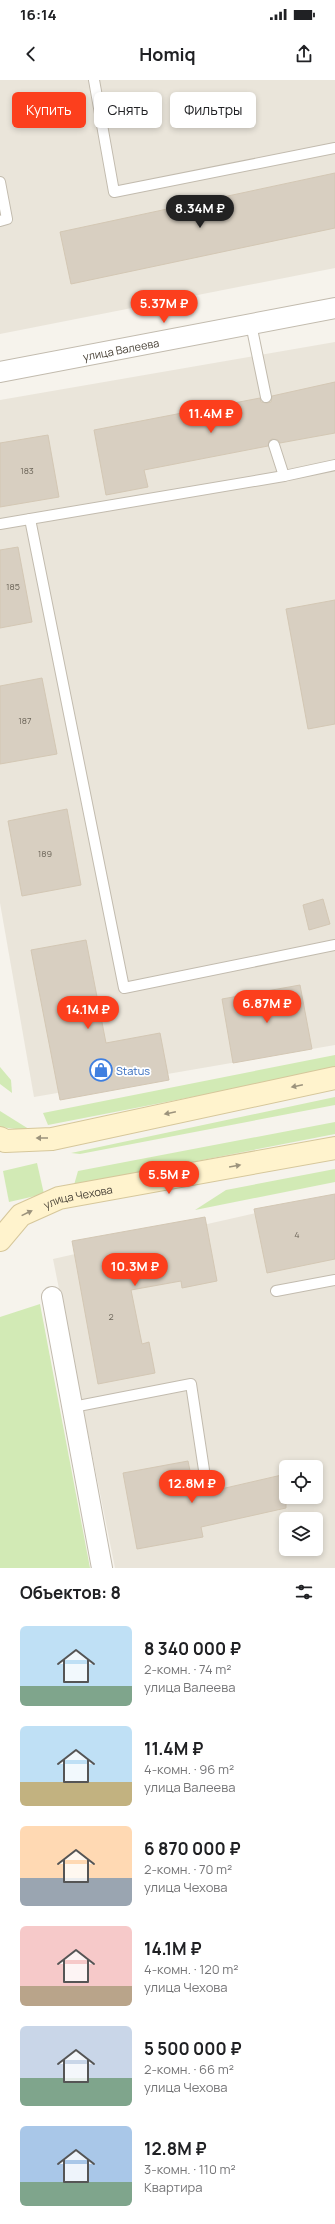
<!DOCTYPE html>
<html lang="ru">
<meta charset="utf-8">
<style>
body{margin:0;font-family:Manrope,sans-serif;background:#f2f2f2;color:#202124;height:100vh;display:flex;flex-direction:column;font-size:15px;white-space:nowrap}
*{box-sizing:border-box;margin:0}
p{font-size:13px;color:#757577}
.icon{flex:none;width:22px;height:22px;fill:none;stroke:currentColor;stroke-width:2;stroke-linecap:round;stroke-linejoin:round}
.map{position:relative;height:1488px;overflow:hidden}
.drawer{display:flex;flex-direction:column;background:#fff;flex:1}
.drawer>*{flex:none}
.banner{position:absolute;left:12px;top:12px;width:311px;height:36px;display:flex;gap:8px}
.buttons{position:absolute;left:279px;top:1380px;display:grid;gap:8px}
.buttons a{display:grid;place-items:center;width:44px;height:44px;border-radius:6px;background:#fff;box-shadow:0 2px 6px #0003;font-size:20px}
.price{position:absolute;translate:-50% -34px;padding:0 9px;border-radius:14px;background:#fc3f1d;color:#fff;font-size:13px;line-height:26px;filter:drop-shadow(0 1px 2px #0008)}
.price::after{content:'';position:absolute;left:50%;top:24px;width:12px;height:9px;margin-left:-6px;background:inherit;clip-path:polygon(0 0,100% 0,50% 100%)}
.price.selected{background:#222;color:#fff}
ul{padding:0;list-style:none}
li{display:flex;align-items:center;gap:12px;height:100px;padding:0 20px}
li span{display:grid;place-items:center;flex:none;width:112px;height:80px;border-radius:6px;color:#555}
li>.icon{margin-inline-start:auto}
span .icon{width:48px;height:48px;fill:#fffc;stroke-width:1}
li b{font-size:17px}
h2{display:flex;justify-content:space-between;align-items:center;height:48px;padding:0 20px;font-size:17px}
.tag{padding:0 14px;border-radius:6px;background:#fff;box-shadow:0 2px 6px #0003;font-size:14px;line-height:36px}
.tag.selected{background:#fc3f1d;color:#fff}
.status{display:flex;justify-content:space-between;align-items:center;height:28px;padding:0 20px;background:#fff;direction:ltr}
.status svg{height:11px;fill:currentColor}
header{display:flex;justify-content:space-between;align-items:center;height:52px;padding:0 20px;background:#fff;font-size:18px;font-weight:700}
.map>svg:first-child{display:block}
.residential{fill:#eae5da;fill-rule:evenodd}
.green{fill:#d2eab5}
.building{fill:#d8cfc1;stroke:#d3c7b4}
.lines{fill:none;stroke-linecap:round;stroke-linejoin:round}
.service-casing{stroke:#c2bbae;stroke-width:12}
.minor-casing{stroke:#c2bbae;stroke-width:22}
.secondary-casing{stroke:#d6c79b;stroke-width:24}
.service{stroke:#fff;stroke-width:10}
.minor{stroke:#fff;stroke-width:20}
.secondary{stroke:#fff3cd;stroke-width:22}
.oneway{fill:#9c937c}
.labels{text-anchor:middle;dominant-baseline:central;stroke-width:3.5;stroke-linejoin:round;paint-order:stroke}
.number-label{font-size:9px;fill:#6e675b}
.street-label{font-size:11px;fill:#4b4439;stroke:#fff}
.shop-label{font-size:11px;fill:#366cbe;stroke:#fff;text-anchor:start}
</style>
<div class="status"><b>16:14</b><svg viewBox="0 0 49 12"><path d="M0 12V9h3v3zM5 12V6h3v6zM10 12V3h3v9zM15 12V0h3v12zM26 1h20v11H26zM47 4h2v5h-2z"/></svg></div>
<header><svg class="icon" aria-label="back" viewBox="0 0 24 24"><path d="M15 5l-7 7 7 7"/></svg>Homiq<svg class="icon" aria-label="share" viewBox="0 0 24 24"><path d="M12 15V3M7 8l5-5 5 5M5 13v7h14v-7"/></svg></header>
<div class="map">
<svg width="335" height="1488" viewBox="0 0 335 1488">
<rect width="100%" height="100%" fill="#f6f3ec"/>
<g class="residential">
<polygon points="0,0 335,0 335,188 0,254"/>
<polygon points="335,262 335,965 34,1017 0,823 0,320"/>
<path d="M335,1115v373h-220l-62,-309zM286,1387h30v30h-30zM286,1439h30v30h-30z"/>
</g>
<g class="green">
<polygon points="335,975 335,989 48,1045 43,1033"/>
<polygon points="0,987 11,1000 12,1013 0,1004"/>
<polygon points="335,1017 335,1025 80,1074 71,1073"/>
<polygon points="0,1031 32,1051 0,1047"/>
<polygon points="335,1042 335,1054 74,1105 78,1091"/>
<polygon points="37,1083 44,1114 9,1122 3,1091"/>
<polygon points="335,1089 335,1102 195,1130 226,1110"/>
<polygon points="40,1224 90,1488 0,1488 0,1237"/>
</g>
<g class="building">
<polygon points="335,93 335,148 71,204 60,152"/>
<polygon points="335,302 335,353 280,363 278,360 272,359 269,361 268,366 144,390 148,407 106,415 94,350 260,318 261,322 267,323 271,322 272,316"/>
<polygon points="48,355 59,417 0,427 0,363"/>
<polygon points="18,467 32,542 0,548 0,470"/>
<polygon points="335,520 335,644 308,649 286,529"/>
<polygon points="42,598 57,674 0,684 0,606"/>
<polygon points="67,729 81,805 22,816 8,741"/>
<polygon points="323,819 330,844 309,850 303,825"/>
<polygon points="86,860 106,963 160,953 169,1000 60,1020 31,870"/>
<polygon points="300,905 312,969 233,983 222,919"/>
<polygon points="335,1114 335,1179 267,1193 254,1129"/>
<polygon points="205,1137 217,1201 182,1208 181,1201 131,1210 142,1264 149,1262 155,1293 98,1304 72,1161"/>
<polygon points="188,1381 195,1415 286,1394 286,1428 201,1447 203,1457 137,1469 123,1393"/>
</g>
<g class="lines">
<g class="service-casing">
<g id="service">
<polyline points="94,0 114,112 335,68"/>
<polyline points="0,102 7,139 0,141"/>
<polyline points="251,244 266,317"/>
<polyline points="274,365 284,396 335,385"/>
<polyline points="30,439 124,908 335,865"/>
<polyline points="0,444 284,396"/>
<polyline points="276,1211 335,1200"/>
<polyline points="73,1327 191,1304 204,1390"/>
</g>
</g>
<g class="minor-casing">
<g id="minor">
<path id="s1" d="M0,292l335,-64"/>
<polyline points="52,1217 102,1488"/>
</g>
</g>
<g class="secondary-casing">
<g id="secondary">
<polyline points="0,1058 5,1061 52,1059 335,998"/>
<path id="s2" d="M0,1160l21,-25 38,-17 276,-50"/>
</g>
</g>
<use href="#service" class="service"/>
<use href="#minor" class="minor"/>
<use href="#secondary" class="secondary"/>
</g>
<defs><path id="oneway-solid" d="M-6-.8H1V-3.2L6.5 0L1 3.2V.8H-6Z"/></defs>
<g class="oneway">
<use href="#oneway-solid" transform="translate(297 1006) rotate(168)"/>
<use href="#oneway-solid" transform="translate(170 1033) rotate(168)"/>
<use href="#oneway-solid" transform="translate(42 1058) rotate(-180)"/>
<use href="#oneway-solid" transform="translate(235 1086) rotate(-10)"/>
<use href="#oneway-solid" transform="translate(27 1133) rotate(-26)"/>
</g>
<defs>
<g id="shop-ring" transform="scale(1.15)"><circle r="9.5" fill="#fff" stroke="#3f7fe0" stroke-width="1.5"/><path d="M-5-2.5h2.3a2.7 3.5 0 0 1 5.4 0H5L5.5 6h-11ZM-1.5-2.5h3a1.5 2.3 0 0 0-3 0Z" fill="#3f7fe0"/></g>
</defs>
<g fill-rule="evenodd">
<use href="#shop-ring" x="101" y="990"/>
</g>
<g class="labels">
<g class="number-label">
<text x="27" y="390">183</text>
<text x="13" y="506">185</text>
<text x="25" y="640">187</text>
<text x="45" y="773">189</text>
<text x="297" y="1154">4</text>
<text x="111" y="1236">2</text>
</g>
<g class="street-label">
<text stroke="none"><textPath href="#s1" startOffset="123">улица Валеева</textPath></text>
<text stroke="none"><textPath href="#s2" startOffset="93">улица Чехова</textPath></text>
</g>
<g class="shop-label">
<text x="116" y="990">Status</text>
</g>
</g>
</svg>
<div class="buttons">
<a><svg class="icon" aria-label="locate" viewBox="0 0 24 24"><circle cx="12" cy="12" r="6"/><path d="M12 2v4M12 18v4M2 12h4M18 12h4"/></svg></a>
<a><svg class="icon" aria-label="layers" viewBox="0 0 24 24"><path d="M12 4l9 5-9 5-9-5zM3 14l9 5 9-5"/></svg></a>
</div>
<b class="price selected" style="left:200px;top:149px">8.34M ₽</b>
<b class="price" style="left:164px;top:244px">5.37M ₽</b>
<b class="price" style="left:211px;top:354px">11.4M ₽</b>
<b class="price" style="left:267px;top:944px">6.87M ₽</b>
<b class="price" style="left:88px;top:950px">14.1M ₽</b>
<b class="price" style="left:169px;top:1115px">5.5M ₽</b>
<b class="price" style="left:135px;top:1207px">10.3M ₽</b>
<b class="price" style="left:192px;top:1424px">12.8M ₽</b>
<div class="banner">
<a class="tag selected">Купить</a>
<a class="tag">Снять</a>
<a class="tag">Фильтры</a>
</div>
</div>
<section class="drawer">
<h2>Объектов: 8<svg class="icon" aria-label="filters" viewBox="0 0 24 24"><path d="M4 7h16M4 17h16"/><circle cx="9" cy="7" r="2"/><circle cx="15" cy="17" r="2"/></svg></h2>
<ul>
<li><span style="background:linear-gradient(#bfe0f5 75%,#7fa58c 0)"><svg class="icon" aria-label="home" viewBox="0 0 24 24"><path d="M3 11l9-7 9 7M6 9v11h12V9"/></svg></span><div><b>8 340 000 ₽</b><p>2-комн. · 74 m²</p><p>улица Валеева</p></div></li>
<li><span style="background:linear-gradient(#bfe0f5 70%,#c2b280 0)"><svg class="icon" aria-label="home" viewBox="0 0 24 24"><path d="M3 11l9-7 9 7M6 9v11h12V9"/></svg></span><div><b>11.4M ₽</b><p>4-комн. · 96 m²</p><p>улица Валеева</p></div></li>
<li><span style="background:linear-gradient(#ffd9b3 65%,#9aa5b1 0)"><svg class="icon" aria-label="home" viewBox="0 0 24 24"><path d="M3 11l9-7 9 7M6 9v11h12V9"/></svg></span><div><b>6 870 000 ₽</b><p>2-комн. · 70 m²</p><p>улица Чехова</p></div></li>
<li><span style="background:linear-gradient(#f6c9c9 75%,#b9a48a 0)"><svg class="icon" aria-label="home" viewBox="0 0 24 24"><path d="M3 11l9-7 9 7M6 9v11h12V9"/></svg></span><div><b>14.1M ₽</b><p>4-комн. · 120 m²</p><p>улица Чехова</p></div></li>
<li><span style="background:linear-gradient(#c9d6e8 65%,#7fa58c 0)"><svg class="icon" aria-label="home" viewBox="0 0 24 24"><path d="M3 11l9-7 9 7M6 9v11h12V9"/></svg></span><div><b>5 500 000 ₽</b><p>2-комн. · 66 m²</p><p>улица Чехова</p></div></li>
<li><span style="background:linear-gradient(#a9c7e8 70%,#7fa58c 0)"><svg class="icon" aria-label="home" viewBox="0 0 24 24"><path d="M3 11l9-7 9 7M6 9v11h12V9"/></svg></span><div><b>12.8M ₽</b><p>3-комн. · 110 m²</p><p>Квартира</p></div></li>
</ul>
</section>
